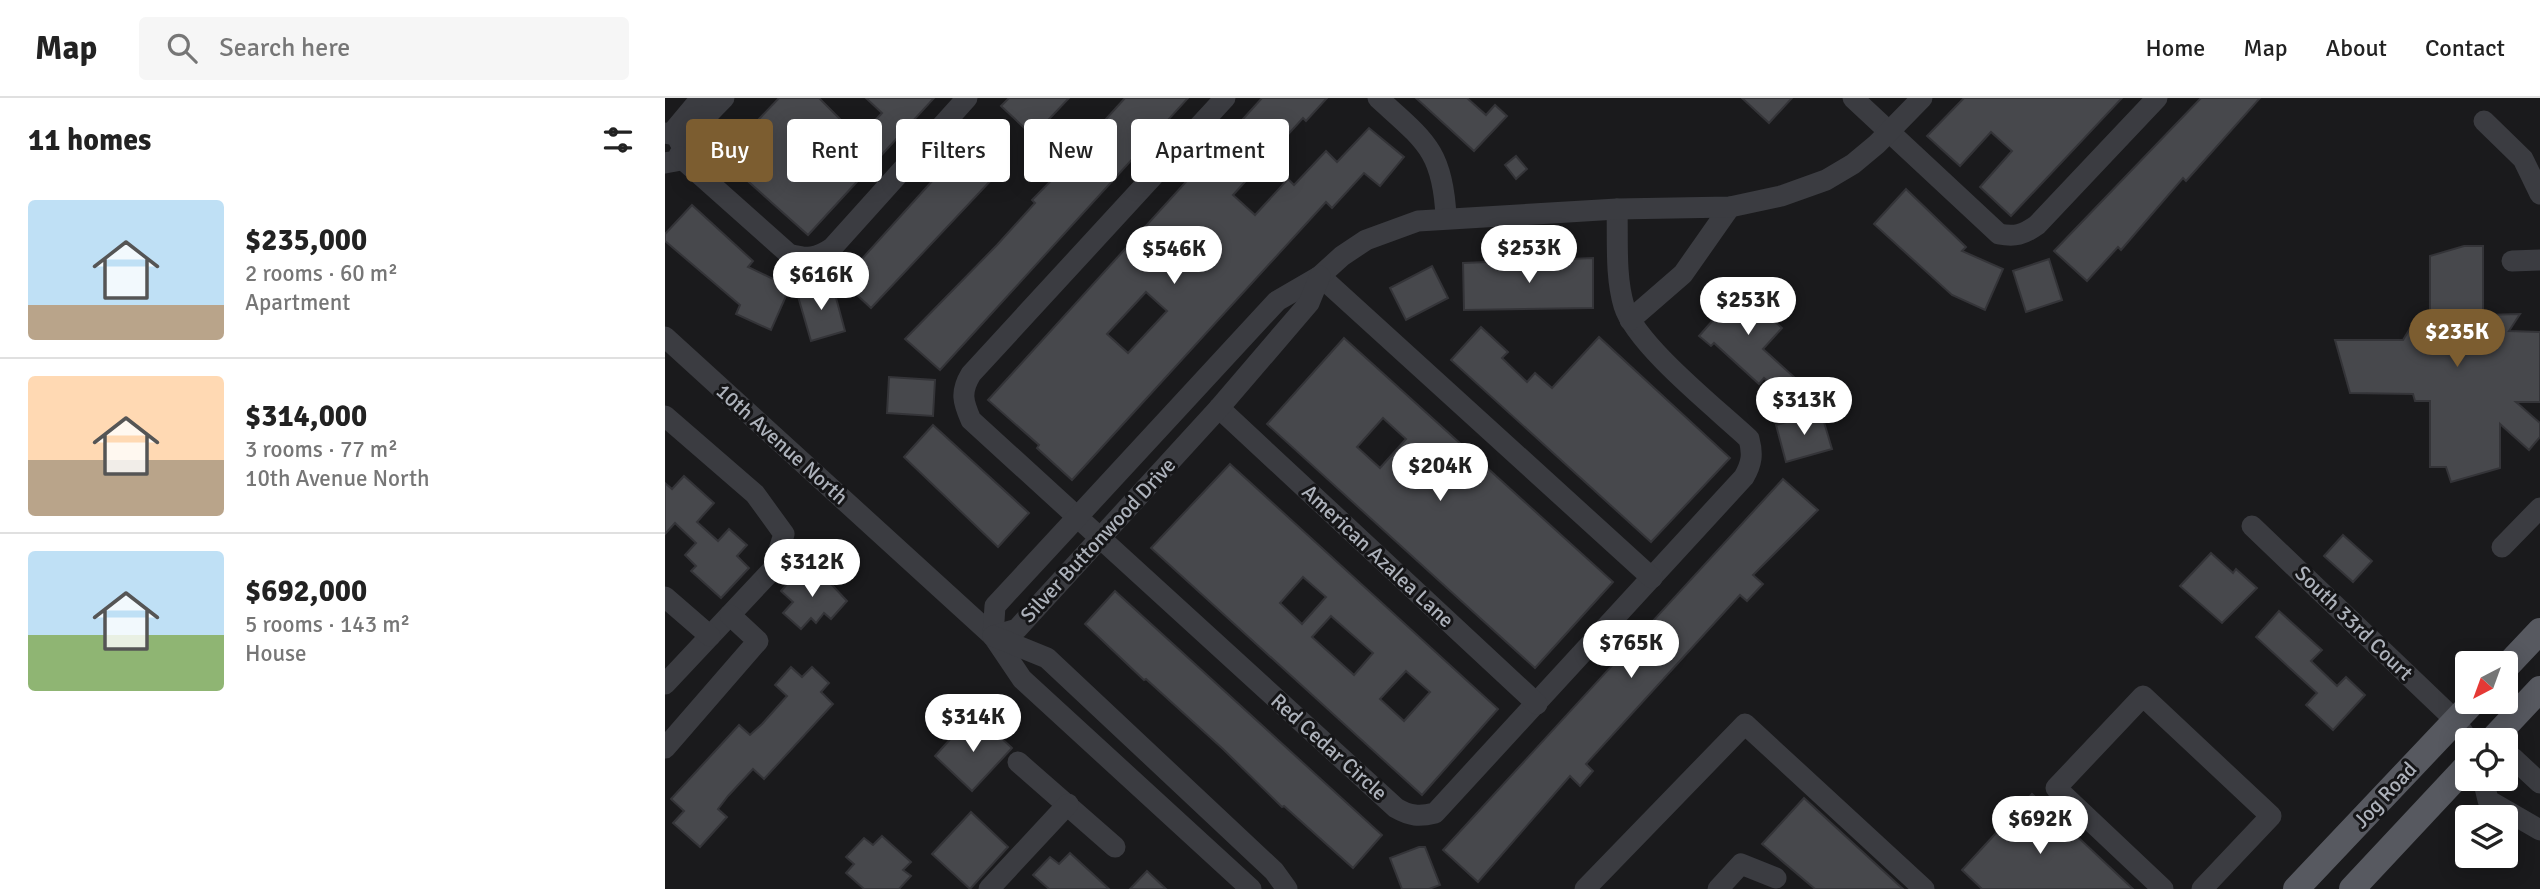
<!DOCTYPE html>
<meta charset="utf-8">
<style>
body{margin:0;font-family:Signika,sans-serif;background:#f6f6f6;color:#222;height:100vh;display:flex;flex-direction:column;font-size:26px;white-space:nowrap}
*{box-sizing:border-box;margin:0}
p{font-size:23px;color:#767676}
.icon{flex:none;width:38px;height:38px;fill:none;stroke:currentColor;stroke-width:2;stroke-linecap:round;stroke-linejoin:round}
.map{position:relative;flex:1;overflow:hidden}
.drawer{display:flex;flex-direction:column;background:#fff;width:665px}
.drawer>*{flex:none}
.guide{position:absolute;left:21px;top:21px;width:665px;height:63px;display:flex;gap:14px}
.needle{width:46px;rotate:221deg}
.buttons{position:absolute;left:1790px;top:553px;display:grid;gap:14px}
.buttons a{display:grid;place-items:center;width:63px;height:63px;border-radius:7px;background:#fff;box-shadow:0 4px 18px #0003;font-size:35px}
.price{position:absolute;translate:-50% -60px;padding:0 16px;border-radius:24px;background:#fff;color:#222;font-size:23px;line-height:46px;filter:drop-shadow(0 2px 4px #0008)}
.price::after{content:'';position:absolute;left:50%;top:42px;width:21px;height:16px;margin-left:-10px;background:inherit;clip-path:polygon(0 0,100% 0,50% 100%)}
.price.current{background:#7c5d30;color:#fff}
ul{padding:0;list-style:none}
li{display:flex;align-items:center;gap:21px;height:175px;padding:0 28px}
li+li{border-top:2px solid #e0e0e0}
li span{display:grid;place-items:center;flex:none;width:196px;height:140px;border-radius:7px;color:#555}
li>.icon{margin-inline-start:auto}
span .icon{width:84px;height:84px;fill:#fffc;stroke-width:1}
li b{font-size:30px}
h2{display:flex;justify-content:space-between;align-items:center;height:84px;padding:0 28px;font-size:30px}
.chip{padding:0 24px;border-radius:7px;background:#fff;box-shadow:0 4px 18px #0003;font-size:24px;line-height:63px}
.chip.current{background:#7c5d30;color:#fff}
header{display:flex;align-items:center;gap:42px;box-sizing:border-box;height:98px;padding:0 35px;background:#fff;border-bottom:2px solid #e0e0e0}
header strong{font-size:33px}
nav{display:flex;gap:38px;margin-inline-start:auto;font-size:24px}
.search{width:490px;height:63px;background:#f6f6f6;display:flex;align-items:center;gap:18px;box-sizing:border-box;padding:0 24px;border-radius:7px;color:#767676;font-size:26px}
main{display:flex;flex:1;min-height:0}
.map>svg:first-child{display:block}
.building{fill:#47484c;stroke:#343438;stroke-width:2;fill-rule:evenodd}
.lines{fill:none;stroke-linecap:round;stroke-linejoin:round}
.minor{stroke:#3b3c41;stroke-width:21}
.major{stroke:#575960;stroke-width:26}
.labels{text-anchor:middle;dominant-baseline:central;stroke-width:6;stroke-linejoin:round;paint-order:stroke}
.street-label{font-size:21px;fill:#adb2bb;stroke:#151517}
</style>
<header>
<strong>Map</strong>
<div class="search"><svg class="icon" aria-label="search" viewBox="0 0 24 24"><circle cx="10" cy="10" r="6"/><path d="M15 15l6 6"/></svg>Search here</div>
<nav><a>Home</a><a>Map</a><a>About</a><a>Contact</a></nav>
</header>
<main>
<section class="drawer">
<h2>11 homes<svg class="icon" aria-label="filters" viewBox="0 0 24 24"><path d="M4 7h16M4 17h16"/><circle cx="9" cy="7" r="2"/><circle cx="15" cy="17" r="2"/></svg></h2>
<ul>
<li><span style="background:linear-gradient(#bfe0f5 75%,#b9a48a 0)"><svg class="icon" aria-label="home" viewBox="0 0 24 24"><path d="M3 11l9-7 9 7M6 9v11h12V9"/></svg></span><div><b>$235,000</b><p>2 rooms · 60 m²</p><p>Apartment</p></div></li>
<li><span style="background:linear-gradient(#ffd9b3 60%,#b9a48a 0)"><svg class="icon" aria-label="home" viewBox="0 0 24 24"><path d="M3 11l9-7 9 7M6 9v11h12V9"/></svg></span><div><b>$314,000</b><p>3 rooms · 77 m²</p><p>10th Avenue North</p></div></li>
<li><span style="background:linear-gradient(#bfe0f5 60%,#8fb573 0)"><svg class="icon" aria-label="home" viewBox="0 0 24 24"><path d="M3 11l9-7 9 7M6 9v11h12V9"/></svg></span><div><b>$692,000</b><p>5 rooms · 143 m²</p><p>House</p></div></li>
</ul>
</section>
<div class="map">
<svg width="1875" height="791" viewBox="0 0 1875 791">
<rect width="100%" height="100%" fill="#1a1a1c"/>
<g class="building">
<polygon points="114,0 154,0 194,40 217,15 201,0 269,0 143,137 57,60"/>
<polygon points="344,0 404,0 368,38 336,8"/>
<polygon points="460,0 523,0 275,272 240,241 332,147 370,105 367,102 433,35 430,33"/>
<path d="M597,0h65l-21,23 -3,-3 -70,77 22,20 33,-36 6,6 32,-34 11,11 32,-34 35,29 -24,29 -16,-13 -32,35 -6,-6 -254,278 -35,-32 2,-3 -51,-45zM481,194l21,19 -39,42 -21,-19z"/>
<polygon points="751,0 802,0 821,17 830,7 842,18 809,53"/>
<polygon points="1077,0 1127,0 1104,25"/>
<polygon points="1299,0 1457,0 1346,118 1315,89 1347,53 1326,34 1295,68 1262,38"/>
<polygon points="1536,0 1595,0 1521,83 1518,80 1456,152 1453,149 1422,183 1389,153"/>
<polygon points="297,50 329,79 206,210 177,183"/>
<polygon points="851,58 862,71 851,81 840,67"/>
<polygon points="1241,91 1301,149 1297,153 1338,171 1320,212 1287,197 1209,126"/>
<polygon points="27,107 88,163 83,169 125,189 106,232 71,216 75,207 0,143 0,136"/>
<polygon points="1799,148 1818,148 1818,217 1855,216 1844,233 1875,234 1875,304 1851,304 1875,325 1875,339 1864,352 1835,326 1835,370 1786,384 1781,369 1765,369 1765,303 1750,303 1748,296 1685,295 1670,242 1738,242 1750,222 1765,222 1765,158"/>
<polygon points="928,160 928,210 799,212 798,165"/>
<polygon points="1384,161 1397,202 1361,214 1348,173"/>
<polygon points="767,168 783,200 741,222 725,190"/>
<polygon points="167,185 180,233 146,243 132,195"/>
<polygon points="1075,185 1112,218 1108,222 1117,230 1098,251 1129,279 1116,295 1099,280 1094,286 1049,245 1046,248 1034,238 1049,221 1046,218"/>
<polygon points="816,229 843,254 837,260 862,284 870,275 887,290 934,239 1065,360 986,444 786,262"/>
<path d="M679,240l269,244 -78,86 -268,-244zM718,320l23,21 -26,29 -23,-21z"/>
<polygon points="224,279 270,282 268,318 222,315"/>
<polygon points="1156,314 1167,351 1121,364 1111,327"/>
<polygon points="268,327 364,415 333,449 239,359"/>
<path d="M565,366l268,245 -76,86 -271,-247zM638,479l23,20 -24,27 -22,-21zM666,518l42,37 -19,22 -42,-38zM741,573l24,21 -26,29 -24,-22z"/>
<polygon points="19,378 49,405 32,424 53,443 64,431 82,447 72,458 84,470 56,500 26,473 31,468 20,457 31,445 10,425 0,436 0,385 7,391"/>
<polygon points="1118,381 1153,412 1088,477 1098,486 1082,503 1075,497 921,666 928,673 915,688 905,678 813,784 778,752"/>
<polygon points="1678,437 1707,463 1688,484 1659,458"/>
<polygon points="1546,455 1568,475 1571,471 1592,490 1557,525 1515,488"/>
<polygon points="154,473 182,503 166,521 159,515 151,525 146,520 136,531 118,515 128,504 116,493 132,475 143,485"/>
<polygon points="450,493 717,737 688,770 619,708 617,709 558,651 481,581 479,582 420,526"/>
<polygon points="1614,513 1657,552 1646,563 1672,588 1681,579 1700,597 1668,632 1641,607 1652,595 1591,539"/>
<polygon points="126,569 137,579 147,569 164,585 156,594 168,606 99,681 88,671 63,698 53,711 62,719 35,749 8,725 19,713 6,701 74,627 85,637 97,626 122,598 110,587"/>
<polygon points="318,623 347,650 307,693 270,658 298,627 307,635"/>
<polygon points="1367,696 1468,791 1317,791 1297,772"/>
<polygon points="1139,700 1238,791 1150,791 1097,746"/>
<polygon points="306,714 343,749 305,791 267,756"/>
<polygon points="217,738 246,764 238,772 246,778 234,791 199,791 181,775 189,766 181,759 199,740 208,747"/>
<polygon points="754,749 760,749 775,787 764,791 737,791 725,760"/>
<polygon points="405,755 444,791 384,791 368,777 385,759 394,766"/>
<polygon points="482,773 501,791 465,791"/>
</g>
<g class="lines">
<g class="minor">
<path d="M560,0l-254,276c-11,18 -8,28 0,46l425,388c14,8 23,9 39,5l309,-336c8,-14 9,-23 5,-38 -32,-30 -113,-94 -125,-133 -9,-30 -6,-66 -7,-97"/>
<path d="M713,0c46,42 65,52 68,119"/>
<path d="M1188,0l146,136c16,3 24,1 38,-9l120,-127"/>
<polyline points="1819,23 1858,61 1875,96"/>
<polyline points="0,35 11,37 18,50 11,63 0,65"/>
<polyline points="6,36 36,0"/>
<polyline points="16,44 59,0"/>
<path d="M15,59l109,97c18,5 27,5 43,-6l135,-150"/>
<polyline points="1847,163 1875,162"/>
<polyline points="655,178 987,480"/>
<polyline points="965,222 1018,176 1065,109"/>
<polyline points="0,239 328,538 357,581 586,791"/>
<polyline points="554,310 872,606"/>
<polyline points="0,318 90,396 119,436 108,471 0,586"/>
<polyline points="1587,428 1790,622 1803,642"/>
<polyline points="1837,449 1875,410"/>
<polyline points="0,499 45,538"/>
<polyline points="328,538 330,508 612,203 655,178 677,158 701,142 753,123 952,111 1065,109 1116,98 1161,82 1188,66 1212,46 1257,0"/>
<polyline points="328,538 352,531 554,310 644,205 655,178"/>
<polyline points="328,538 382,560 609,773 622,791"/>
<polyline points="0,650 93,543 65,517"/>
<polyline points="1841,660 1848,660 1875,685"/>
<polyline points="353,664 450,749"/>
<polyline points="1818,681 1823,702 1875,732"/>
<polyline points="324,791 403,706"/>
<polyline points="920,791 1080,626 1259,791"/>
<polyline points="1053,791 1076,766 1111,780"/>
<polyline points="1498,791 1391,690 1478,598 1606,718 1537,791"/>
</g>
<g class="major">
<polyline points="1841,569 1875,533"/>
<polyline points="1827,642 1875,591"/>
<polyline points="1631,791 1808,604"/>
<polyline points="1687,791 1802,668"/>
</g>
</g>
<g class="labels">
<g class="street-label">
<text transform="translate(117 346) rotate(42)">10th Avenue North</text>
<text transform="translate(433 442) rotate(-47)">Silver Buttonwood Drive</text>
<text transform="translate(713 458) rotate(43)">American Azalea Lane</text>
<text transform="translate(1689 525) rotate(44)">South 33rd Court</text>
<text transform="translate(664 649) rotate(42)">Red Cedar Circle</text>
<text transform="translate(1720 697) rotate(-47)">Jog Road</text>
</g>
</g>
</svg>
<div class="buttons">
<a><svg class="needle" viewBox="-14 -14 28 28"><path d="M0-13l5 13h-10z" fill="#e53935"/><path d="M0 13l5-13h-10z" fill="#767676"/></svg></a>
<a><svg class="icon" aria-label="locate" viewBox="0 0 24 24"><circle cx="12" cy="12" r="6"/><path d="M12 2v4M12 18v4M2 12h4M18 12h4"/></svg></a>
<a><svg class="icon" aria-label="layers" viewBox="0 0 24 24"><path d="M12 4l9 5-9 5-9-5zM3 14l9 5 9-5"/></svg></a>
</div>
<b class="price" style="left:864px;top:187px">$253K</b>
<b class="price" style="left:509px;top:188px">$546K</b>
<b class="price" style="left:156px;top:214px">$616K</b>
<b class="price" style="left:1083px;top:239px">$253K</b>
<b class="price current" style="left:1792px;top:271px">$235K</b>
<b class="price" style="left:1139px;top:339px">$313K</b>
<b class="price" style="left:775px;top:405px">$204K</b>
<b class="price" style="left:147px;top:501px">$312K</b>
<b class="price" style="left:966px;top:582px">$765K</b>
<b class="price" style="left:308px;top:656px">$314K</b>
<b class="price" style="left:1375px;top:758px">$692K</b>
<div class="guide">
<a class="chip current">Buy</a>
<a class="chip">Rent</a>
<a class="chip">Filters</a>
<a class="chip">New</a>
<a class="chip">Apartment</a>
</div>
</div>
</main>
